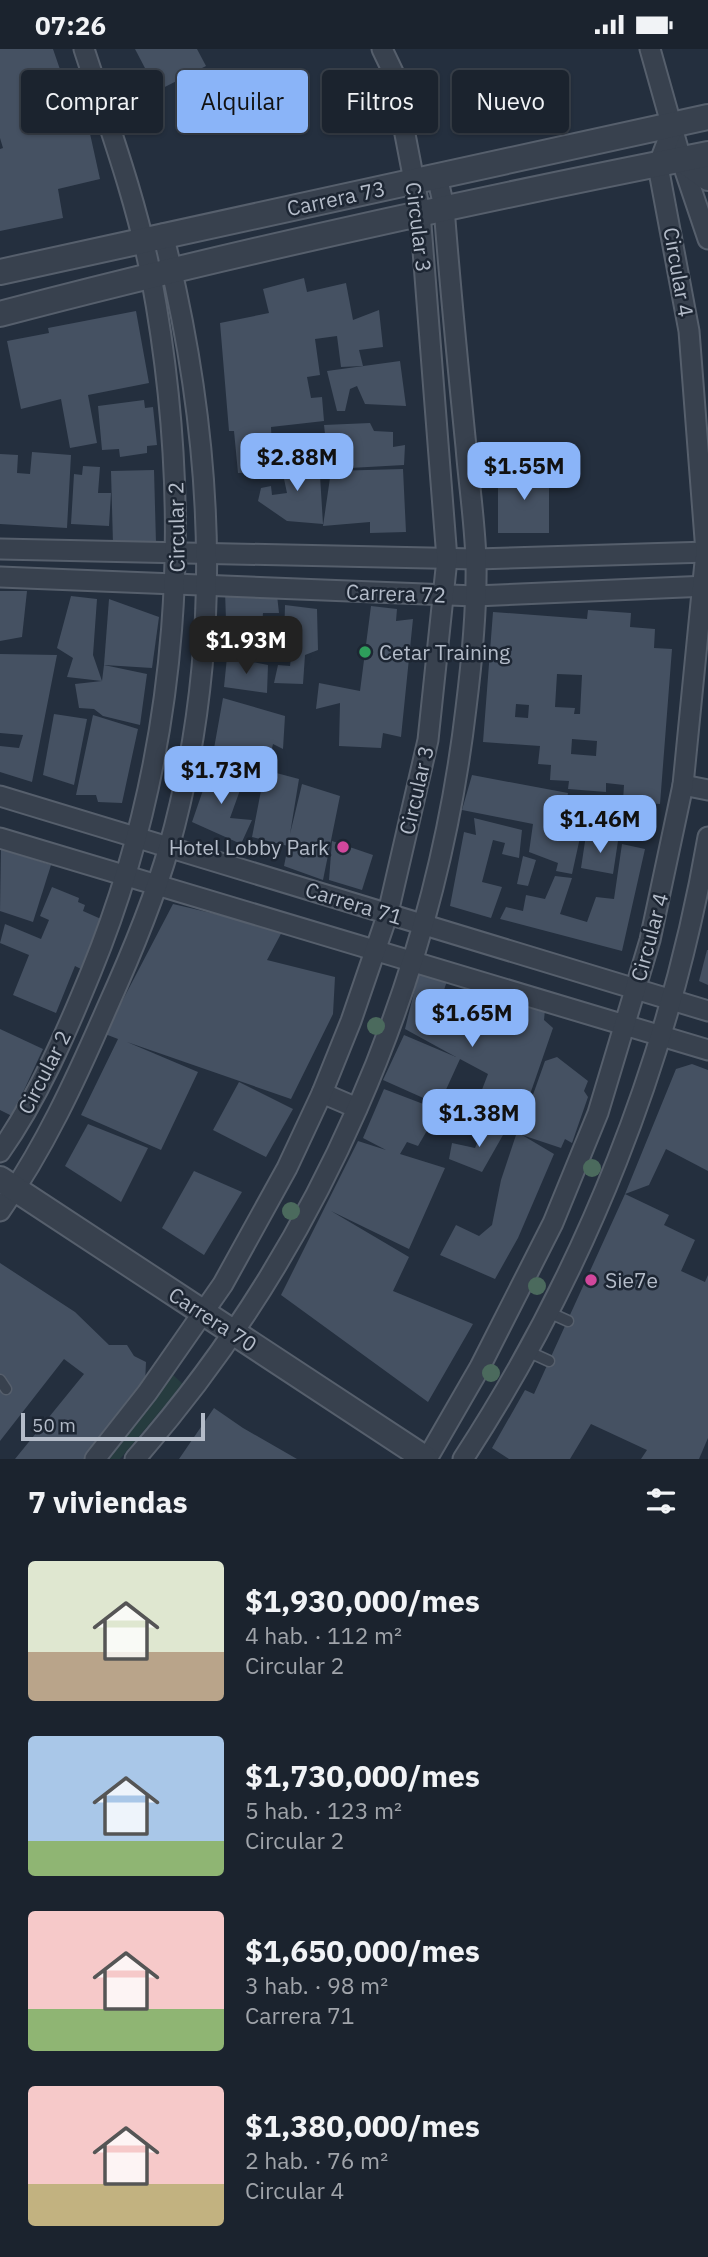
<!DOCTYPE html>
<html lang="es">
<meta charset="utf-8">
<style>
body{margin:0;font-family:"IBM Plex Sans",sans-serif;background:#282f3a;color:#f1f3f6;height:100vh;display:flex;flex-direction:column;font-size:26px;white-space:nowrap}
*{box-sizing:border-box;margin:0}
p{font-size:23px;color:#a0a4aa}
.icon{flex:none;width:38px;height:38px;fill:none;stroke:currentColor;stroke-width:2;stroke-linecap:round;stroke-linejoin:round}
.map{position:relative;height:1410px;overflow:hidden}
.side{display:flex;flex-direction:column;background:#1b232e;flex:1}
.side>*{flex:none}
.hud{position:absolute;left:21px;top:21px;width:667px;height:63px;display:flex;gap:14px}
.scale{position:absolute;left:21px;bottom:18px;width:184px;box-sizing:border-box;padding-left:7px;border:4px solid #b4bcc9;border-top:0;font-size:19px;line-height:24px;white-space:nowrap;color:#b4bcc9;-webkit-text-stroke:5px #1d2633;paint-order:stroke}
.price{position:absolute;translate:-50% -60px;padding:0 16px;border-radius:14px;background:#8ab4f8;color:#111;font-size:23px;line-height:46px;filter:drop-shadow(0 2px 4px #0008)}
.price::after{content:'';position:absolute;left:50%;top:42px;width:21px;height:16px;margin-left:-10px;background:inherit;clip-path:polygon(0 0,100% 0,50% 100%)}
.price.current{background:#222;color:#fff}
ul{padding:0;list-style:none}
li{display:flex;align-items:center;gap:21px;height:175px;padding:0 28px}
li span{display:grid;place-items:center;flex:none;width:196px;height:140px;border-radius:7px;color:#555}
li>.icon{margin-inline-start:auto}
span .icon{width:84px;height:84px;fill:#fffc;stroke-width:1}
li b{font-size:30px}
h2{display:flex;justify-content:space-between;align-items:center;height:84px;padding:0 28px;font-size:30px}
.chip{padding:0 24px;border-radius:7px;background:#1b232e;box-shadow:0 2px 5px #0004,0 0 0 2px #39404a;font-size:24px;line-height:63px}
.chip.current{background:#8ab4f8;color:#111}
.status{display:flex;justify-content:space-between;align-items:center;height:49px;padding:0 35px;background:#1b232e;direction:ltr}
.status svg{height:19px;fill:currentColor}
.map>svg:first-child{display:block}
.green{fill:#263c3f}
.building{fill:#455162;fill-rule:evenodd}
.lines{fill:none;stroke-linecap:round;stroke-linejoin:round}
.service-casing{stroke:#565f6c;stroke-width:13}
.minor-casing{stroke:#565f6c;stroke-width:23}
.tertiary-casing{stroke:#565f6c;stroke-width:28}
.service{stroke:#38414e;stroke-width:10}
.minor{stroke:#38414e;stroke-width:19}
.tertiary{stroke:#38414e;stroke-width:24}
.tree{fill:#4b6a5d}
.leisure-dot{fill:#2e9e5b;stroke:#1d2633;stroke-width:2.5}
.hotel-dot{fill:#d1479c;stroke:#1d2633;stroke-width:2.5}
.labels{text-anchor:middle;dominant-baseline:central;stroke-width:5;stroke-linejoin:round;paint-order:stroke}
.street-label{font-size:21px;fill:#b4bcc9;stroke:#1d2633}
.poi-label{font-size:21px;fill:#b4bcc9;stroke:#1d2633;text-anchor:start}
</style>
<div class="status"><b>07:26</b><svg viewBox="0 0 49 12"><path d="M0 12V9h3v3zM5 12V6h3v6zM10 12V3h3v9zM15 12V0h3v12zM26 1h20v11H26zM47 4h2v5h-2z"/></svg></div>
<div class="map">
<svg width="708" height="1410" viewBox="0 0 708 1410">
<rect width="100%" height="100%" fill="#242f3e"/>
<polygon class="green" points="173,1326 183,1335 120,1410 104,1410"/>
<g class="building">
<polygon points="0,0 53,0 78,73 87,71 100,130 58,140 63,169 0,182 0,100 3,99 0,89"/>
<polygon points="135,0 197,0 206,17 157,42"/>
<polygon points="304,229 307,243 346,234 353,271 379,261 383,298 359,301 363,317 341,318 337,287 315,290 320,326 307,328 311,349 322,348 324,372 271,378 273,422 238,424 234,382 229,382 220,274 269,264 263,240"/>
<polygon points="136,262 149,334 88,346 97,394 70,399 61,350 21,360 7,292 49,284 48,279"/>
<polygon points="400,312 406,357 365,355 357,337 350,340 345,362 337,362 327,322"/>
<polygon points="144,351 145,359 153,358 157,396 147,397 147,404 120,408 119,400 102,401 98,357"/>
<polygon points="370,374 374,382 393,383 393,398 405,396 404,416 332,420 335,394 326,394 324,376"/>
<polygon points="32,403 71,406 67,479 0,475 0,405 18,406 17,424 30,425"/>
<polygon points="319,410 323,475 287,472 258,452 261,439 271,437 272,446 287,444 280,411"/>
<polygon points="83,417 100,418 98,444 111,444 109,477 71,475 74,425 82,426"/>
<polygon points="403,420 406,483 370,484 370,473 323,477 331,422"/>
<polygon points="154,421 156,494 113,495 111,422"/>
<rect x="498" y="422" width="51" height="62"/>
<polygon points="0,542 27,542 22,588 0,592"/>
<polygon points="225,542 277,546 279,564 263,564 260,602 227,601"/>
<polygon points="71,547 97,550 93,606 102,632 104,616 147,625 140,676 103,667 94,660 79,659 75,635 102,632 67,628 73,609 57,599"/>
<polygon points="109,550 159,568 152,619 104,616"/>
<polygon points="285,556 317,560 318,601 305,606 303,635 274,634 278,616 290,617 293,594 284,592"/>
<polygon points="371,557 397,560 396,572 413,570 401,688 383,684 381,699 339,697 340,654 316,660 319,634 360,642"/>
<path d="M588,561l43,3 -1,14 25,2 -1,19 18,1 -12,155 -37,-3 1,-16 -18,-2v9l-38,-3 1,-8 -19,-1 1,-15 -13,-1 2,-18 -57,-4 10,-130 94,7zM557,625l25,1 -2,39h-6l1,-6 -20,-1zM516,655l13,1 -1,13 -13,-1zM572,690l25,2 -1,15 -25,-2z"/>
<polygon points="0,605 57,606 32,733 0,723 0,697 19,699 23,686 0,684"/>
<polygon points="227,608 268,616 267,644 224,638"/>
<polygon points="223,649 285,667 283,700 273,695 269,712 213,705"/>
<polygon points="54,665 87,670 74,736 43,726"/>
<polygon points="93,666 138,680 122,754 98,753 96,746 76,746"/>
<polygon points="211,718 244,730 230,769 252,771 241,795 192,773"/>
<polygon points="265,721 299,730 290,785 302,735 340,747 323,831 284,817 288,797 252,788"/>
<polygon points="472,726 568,744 561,780 581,784 572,825 556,822 558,814 529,803 533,775 462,761"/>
<polygon points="474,769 522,781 519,809 502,805 505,794 493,791 482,833 502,838 491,869 450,857 464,783 476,786"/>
<polygon points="586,786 618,792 613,825 581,819"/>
<polygon points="332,792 373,806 362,841 329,831"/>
<polygon points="622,795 645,800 622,902 500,870 506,858 523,862 526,846 545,850 555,827 572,829 560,865 587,873 596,848 614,850"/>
<polygon points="1,800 51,816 33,873 0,862"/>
<polygon points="523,807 536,811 528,837 517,835"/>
<polygon points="52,838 79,849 78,853 85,856 83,862 101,870 81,920 75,917 56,964 13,946 29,906 0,894 5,875 41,890 49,871 40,867"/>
<polygon points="173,855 283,881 267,911 335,928 333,965 291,1050 127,993 198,1023 161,1101 81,1066 118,990 105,985"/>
<polygon points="707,901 708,901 708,936 699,932"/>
<polygon points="419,923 448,929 442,947 466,951 489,960 499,942 529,959 545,961 544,971 553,979 517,1083 473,1064 488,1025 460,1010 439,1056 383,1031 404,986 456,1008 405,980"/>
<polygon points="0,980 43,1000 12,1067 0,1061"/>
<polygon points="557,1008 588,1032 584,1042 588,1048 572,1094 565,1090 561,1099 519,1085 545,1012"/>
<polygon points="692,1015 708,1021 708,1122 666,1100 649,1136 625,1145 676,1020"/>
<polygon points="239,1033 293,1060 266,1108 213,1081"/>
<polygon points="384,1040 439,1061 418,1097 407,1093 400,1105 445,1119 409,1200 331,1162 409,1208 393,1242 473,1275 428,1353 281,1246 358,1092 386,1101 363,1089"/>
<polygon points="486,1074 507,1079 482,1123 449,1110 452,1094 475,1099"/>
<polygon points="88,1075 148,1099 121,1153 65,1117"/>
<polygon points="517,1083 554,1105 518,1189 495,1230 440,1206 456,1176 479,1187 492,1176 501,1131"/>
<polygon points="194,1122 242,1143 204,1206 162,1179"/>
<polygon points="625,1145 669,1166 664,1176 695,1191 681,1222 705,1233 708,1226 708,1389 699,1410 641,1410 647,1401 591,1375 570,1410 509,1410 492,1399 525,1341 534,1345"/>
<polygon points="0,1214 75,1263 109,1296 127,1296 134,1307 146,1313 145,1335 121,1360 122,1370 90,1410 15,1410 84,1325 64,1310 0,1392"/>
<polygon points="214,1359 243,1379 297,1410 179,1410"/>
</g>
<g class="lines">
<g class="service-casing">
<g id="service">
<polyline points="548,1263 568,1272"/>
<polyline points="527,1302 549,1312"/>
<polyline points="0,1331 6,1340"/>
</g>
</g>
<g class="minor-casing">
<g id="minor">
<polyline points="650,0 681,110 708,190"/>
<polyline points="0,500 476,510 708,503"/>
<polyline points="0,528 475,547 708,537"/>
<polyline points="683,736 708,741"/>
<polyline points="0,747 708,962"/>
<polyline points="0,789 708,1001"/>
<polyline points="322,1044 357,1059"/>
<path d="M0,1103c38,-54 66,-119 91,-180 91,-222 104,-462 60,-696 -15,-77 -43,-153 -67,-227"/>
<path d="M0,1162c44,-62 76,-132 106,-201 24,-53 47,-107 63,-163 57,-203 45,-410 -6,-613"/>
<polyline points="95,1410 147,1344 223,1235 287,1119 322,1044 351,972 388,864 428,691 447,510 420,163 393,23 382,0"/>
<path d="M135,1410c183,-208 299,-476 331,-751 6,-48 11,-98 10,-147 -1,-38 -7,-76 -10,-114 -8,-80 -16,-160 -22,-240l-7,-31"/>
<polyline points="427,1410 480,1318 553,1174 598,1064 650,891 683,736 706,503 689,282 658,117 673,78"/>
<path d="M463,1410c122,-187 207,-401 245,-622"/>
</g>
</g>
<g class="tertiary-casing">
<g id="tertiary">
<polyline points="681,110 708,129"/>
<polyline points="0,223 708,68"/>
<path d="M0,265c234,-62 471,-113 708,-160"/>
<polyline points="0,1130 426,1410"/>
</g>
</g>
<use href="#service" class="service"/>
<use href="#minor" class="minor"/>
<use href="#tertiary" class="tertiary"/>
</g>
<g class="tree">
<circle cx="376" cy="977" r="9"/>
<circle cx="592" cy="1119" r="9"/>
<circle cx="291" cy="1162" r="9"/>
<circle cx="537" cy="1237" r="9"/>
<circle cx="491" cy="1324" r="9"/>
</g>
<circle class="leisure-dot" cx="365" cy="603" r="7"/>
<g class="hotel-dot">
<circle cx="343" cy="798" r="7"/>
<circle cx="591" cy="1231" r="7"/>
</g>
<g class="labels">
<g class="street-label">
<text transform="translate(336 149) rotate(-12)">Carrera 73</text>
<text transform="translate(419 178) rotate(83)">Circular 3</text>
<text transform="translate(679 223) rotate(80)">Circular 4</text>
<text transform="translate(176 478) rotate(-91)">Circular 2</text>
<text transform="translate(396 544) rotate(2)">Carrera 72</text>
<text transform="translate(416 741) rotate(-77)">Circular 3</text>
<text transform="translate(354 854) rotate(17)">Carrera 71</text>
<text transform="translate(649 888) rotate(-75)">Circular 4</text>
<text transform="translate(44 1023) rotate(-63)">Circular 2</text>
<text transform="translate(213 1270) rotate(33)">Carrera 70</text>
</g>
<g class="poi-label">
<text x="379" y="603">Cetar Training</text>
<text x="329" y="798" text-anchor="end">Hotel Lobby Park</text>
<text x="605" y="1231">Sie7e</text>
</g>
</g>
</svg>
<div class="scale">50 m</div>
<b class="price" style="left:297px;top:444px">$2.88M</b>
<b class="price" style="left:524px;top:453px">$1.55M</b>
<b class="price current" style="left:246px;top:627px">$1.93M</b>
<b class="price" style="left:221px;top:757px">$1.73M</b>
<b class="price" style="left:600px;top:806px">$1.46M</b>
<b class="price" style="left:472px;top:1000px">$1.65M</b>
<b class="price" style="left:479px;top:1100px">$1.38M</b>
<div class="hud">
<a class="chip">Comprar</a>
<a class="chip current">Alquilar</a>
<a class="chip">Filtros</a>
<a class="chip">Nuevo</a>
</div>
</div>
<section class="side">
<h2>7 viviendas<svg class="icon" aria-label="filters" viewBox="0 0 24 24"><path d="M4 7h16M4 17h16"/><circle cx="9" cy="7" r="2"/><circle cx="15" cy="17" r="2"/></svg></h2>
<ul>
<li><span style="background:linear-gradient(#dfe7d0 65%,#b9a48a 0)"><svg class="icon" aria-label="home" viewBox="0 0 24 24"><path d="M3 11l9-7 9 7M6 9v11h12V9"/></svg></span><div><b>$1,930,000/mes</b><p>4 hab. · 112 m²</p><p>Circular 2</p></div></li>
<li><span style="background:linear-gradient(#a9c7e8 75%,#8fb573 0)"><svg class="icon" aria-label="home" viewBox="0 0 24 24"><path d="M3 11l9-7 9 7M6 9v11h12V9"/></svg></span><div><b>$1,730,000/mes</b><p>5 hab. · 123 m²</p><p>Circular 2</p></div></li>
<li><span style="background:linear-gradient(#f6c9c9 70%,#8fb573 0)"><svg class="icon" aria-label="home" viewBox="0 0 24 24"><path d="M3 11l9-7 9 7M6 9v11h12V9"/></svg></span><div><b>$1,650,000/mes</b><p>3 hab. · 98 m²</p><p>Carrera 71</p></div></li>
<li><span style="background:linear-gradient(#f6c9c9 70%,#c2b280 0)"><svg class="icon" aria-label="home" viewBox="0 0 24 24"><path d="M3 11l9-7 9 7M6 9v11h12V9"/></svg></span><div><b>$1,380,000/mes</b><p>2 hab. · 76 m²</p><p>Circular 4</p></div></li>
</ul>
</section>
